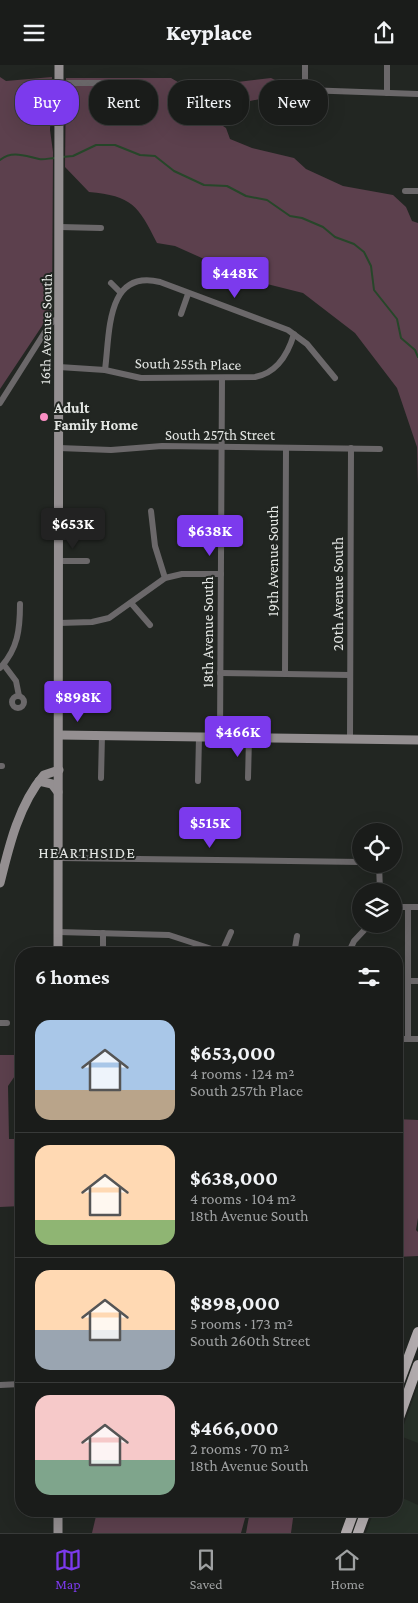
<!DOCTYPE html>
<meta charset="utf-8">
<style>
body{margin:0;font-family:"Crimson Pro",serif;background:#232523;color:#f1f3f6;height:100vh;display:flex;flex-direction:column;font-size:19px;white-space:nowrap}
*{box-sizing:border-box;margin:0}
p{font-size:16px;color:#9fa1a2}
.icon{flex:none;width:28px;height:28px;fill:none;stroke:currentColor;stroke-width:2;stroke-linecap:round;stroke-linejoin:round}
.map{position:relative;flex:1;overflow:hidden}
.panel{position:absolute;left:15px;top:882px;width:388px;height:570px;display:flex;flex-direction:column;background:#1a1c1a;border-radius:20px;box-shadow:0 5px 20px #0002,0 0 0 1px #383a39}
.panel>*{flex:none}
.hud{position:absolute;left:15px;top:15px;width:389px;height:45px;display:flex;gap:10px}
.controls{position:absolute;left:352px;top:758px;display:grid;gap:10px}
.controls a{display:grid;place-items:center;width:50px;height:50px;border-radius:50%;background:#1a1c1a;box-shadow:0 5px 20px #0002,0 0 0 1px #383a39;font-size:25px}
.price{position:absolute;translate:-50% -42px;padding:0 11px;border-radius:5px;background:#7c3aed;color:#fff;font-size:16px;line-height:32px;filter:drop-shadow(0 1px 2px #0008)}
.price::after{content:'';position:absolute;left:50%;top:30px;width:15px;height:11px;margin-left:-8px;background:inherit;clip-path:polygon(0 0,100% 0,50% 100%)}
.price.current{background:#222;color:#fff}
ul{padding:0;list-style:none}
li{display:flex;align-items:center;gap:15px;height:125px;padding:0 20px}
li+li{border-top:1px solid #383a39}
li span{display:grid;place-items:center;flex:none;width:140px;height:100px;border-radius:15px;color:#555}
li>.icon{margin-inline-start:auto}
span .icon{width:60px;height:60px;fill:#fffc;stroke-width:1}
li b{font-size:21px}
h2{display:flex;justify-content:space-between;align-items:center;height:60px;padding:0 20px;font-size:21px}
.pill{padding:0 18px;border-radius:20px;background:#1a1c1a;box-shadow:0 5px 20px #0002,0 0 0 1px #383a39;font-size:18px;line-height:45px}
.pill.current{background:#7c3aed;color:#fff}
header{display:flex;justify-content:space-between;align-items:center;height:65px;padding:0 20px;background:#1a1c1a;font-size:22px;font-weight:800}
.tabs{display:flex;justify-content:space-around;align-items:center;height:70px;border-top:1px solid #383a39;background:#1a1c1a;font-size:14px;color:#9fa1a2}
.tabs a{display:grid;justify-items:center;gap:2px}
.tabs .current{color:#7c3aed}
.map>svg:first-child{display:block}
.built{fill:#273028}
.green{fill:#5c404d}
.lines{fill:none;stroke-linecap:round;stroke-linejoin:round}
.stream{stroke:#264629;stroke-width:2}
.minor{stroke:#6b686a;stroke-width:6}
.secondary{stroke:#948f91;stroke-width:9}
.primary{stroke:#b3adaf;stroke-width:10}
.poi-dot{fill:#fb8fc4;stroke:#222622;stroke-width:2}
.labels{text-anchor:middle;dominant-baseline:central;stroke-width:4;stroke-linejoin:round;paint-order:stroke}
.street-label{font-size:15px;fill:#e4e7e4;stroke:#222622}
.poi-label{font-size:15px;font-weight:bold;fill:#e4e7e4;stroke:#222622;text-anchor:start}
.neighbourhood-label{font-size:16px;letter-spacing:1px;fill:#e4e7e4;stroke:#222622}
</style>
<header><svg class="icon" aria-label="menu" viewBox="0 0 24 24"><path d="M4 6h16M4 12h16M4 18h16"/></svg>Keyplace<svg class="icon" aria-label="share" viewBox="0 0 24 24"><path d="M12 15V3M7 8l5-5 5 5M5 13v7h14v-7"/></svg></header>
<div class="map">
<svg width="418" height="1468" viewBox="0 0 418 1468">
<rect width="100%" height="100%" fill="#222622"/>
<g class="built">
<polygon points="417,1323 418,1323 418,1378 400,1371"/>
<polygon points="396,1430 418,1440 418,1468 366,1468 374,1446 396,1446"/>
</g>
<g class="green">
<polygon points="0,12 6,16 52,12 50,65 53,87 52,246 0,324"/>
<path d="M66,13h105l17,10 83,-10 28,13 -73,15 -9,16 9,6 4,11 22,9 42,10 12,11 37,17 50,9 13,12 6,14 6,2v264l-1,-40 -20,-59 -42,-55 -52,-40 -52,-13 -76,-34 -18,-3c-19,-38 -25,-47 -68,-51l-24,-25z"/>
<polygon points="0,990 21,990 21,1002 8,1021 9,1074 21,1074 21,1141 0,1142"/>
<polygon points="396,1054 418,1055 418,1153 416,1165 418,1167 418,1191 396,1192"/>
<polygon points="107,1446 247,1446 241,1468 92,1468 96,1451"/>
<polygon points="250,1446 294,1446 291,1468 246,1468"/>
</g>
<g class="lines">
<g class="stream">
<polyline points="62,92 73,91 96,80 115,80 140,90 155,91 174,106 204,120 227,121 246,131 267,135 290,151 302,153 323,162 335,172 354,179 364,187 371,201 374,225 397,254 401,273 415,285 418,292"/>
<path d="M0,95c12,-10 25,-4 39,-1 5,1 11,-1 16,-1"/>
</g>
<g class="minor">
<polyline points="305,0 305,25 418,29"/>
<polyline points="387,0 387,28"/>
<polyline points="60,18 142,18"/>
<polyline points="405,126 418,126"/>
<polyline points="60,162 101,163"/>
<polyline points="111,218 120,227"/>
<polyline points="181,249 188,229"/>
<path d="M59,302l46,3 36,8 114,-1c22,-4 33,-23 39,-43"/>
<path d="M105,305c5,-38 1,-101 55,-88l128,48 19,14 28,34"/>
<polyline points="0,338 50,259 55,255 60,255"/>
<polyline points="59,383 111,385 162,381 380,384"/>
<polyline points="151,446 155,481 165,513"/>
<polyline points="59,496 87,496"/>
<polyline points="131,538 150,560"/>
<polyline points="59,558 92,557 109,553 165,513 182,509 221,509"/>
<polyline points="4,600 16,616 19,631"/>
<path d="M0,603c18,-19 20,-39 20,-64"/>
<polyline points="220,608 350,610"/>
<polyline points="285,609 286,383"/>
<circle cx="18" cy="637" r="6"/>
<polyline points="220,672 222,313"/>
<polyline points="350,674 351,383"/>
<polyline points="0,701 2,701"/>
<polyline points="101,713 102,670"/>
<polyline points="248,713 249,673"/>
<polyline points="198,716 199,672"/>
<polyline points="379,765 379,766"/>
<polyline points="59,793 361,797"/>
<polyline points="379,799 380,826"/>
<polyline points="394,842 418,842"/>
<polyline points="58,867 169,870 227,889"/>
<polyline points="222,887 231,867"/>
<polyline points="103,889 103,868"/>
<polyline points="294,889 297,871"/>
<polyline points="348,889 354,876 370,859"/>
<polyline points="408,916 418,916"/>
<polyline points="0,958 7,958"/>
<polyline points="408,973 408,842"/>
<polyline points="399,974 418,974"/>
<polyline points="0,1320 21,1319"/>
</g>
<g class="secondary">
<polyline points="59,670 418,675"/>
<polyline points="39,716 52,719 58,727"/>
<path d="M0,818c9,-37 19,-79 44,-108l15,-5"/>
<polyline points="58,889 59,0"/>
<polyline points="58,1468 58,1446"/>
</g>
<g class="primary">
<polyline points="396,1326 418,1267"/>
<polyline points="396,1361 418,1300"/>
<polyline points="346,1468 354,1446"/>
<polyline points="358,1468 366,1446"/>
</g>
</g>
<circle class="poi-dot" cx="44" cy="352" r="5"/>
<g class="labels">
<g class="street-label">
<text transform="translate(46 264) rotate(-89)">16th Avenue South</text>
<text transform="translate(188 299) rotate(1)">South 255th Place</text>
<text x="220" y="370">South 257th Street</text>
<text transform="translate(273 496) rotate(-90)">19th Avenue South</text>
<text transform="translate(338 529) rotate(-90)">20th Avenue South</text>
<text transform="translate(208 567) rotate(-90)">18th Avenue South</text>
</g>
<g class="poi-label">
<text x="54" y="343">Adult<tspan x="54" dy="17">Family Home</tspan></text>
</g>
<g class="neighbourhood-label">
<text x="87" y="787">HEARTHSIDE</text>
</g>
</g>
</svg>
<div class="controls">
<a><svg class="icon" aria-label="locate" viewBox="0 0 24 24"><circle cx="12" cy="12" r="6"/><path d="M12 2v4M12 18v4M2 12h4M18 12h4"/></svg></a>
<a><svg class="icon" aria-label="layers" viewBox="0 0 24 24"><path d="M12 4l9 5-9 5-9-5zM3 14l9 5 9-5"/></svg></a>
</div>
<b class="price" style="left:235px;top:234px">$448K</b>
<b class="price current" style="left:73px;top:485px">$653K</b>
<b class="price" style="left:210px;top:492px">$638K</b>
<b class="price" style="left:78px;top:658px">$898K</b>
<b class="price" style="left:238px;top:693px">$466K</b>
<b class="price" style="left:210px;top:784px">$515K</b>
<div class="hud">
<a class="pill current">Buy</a>
<a class="pill">Rent</a>
<a class="pill">Filters</a>
<a class="pill">New</a>
</div>
<section class="panel">
<h2>6 homes<svg class="icon" aria-label="filters" viewBox="0 0 24 24"><path d="M4 7h16M4 17h16"/><circle cx="9" cy="7" r="2"/><circle cx="15" cy="17" r="2"/></svg></h2>
<ul>
<li><span style="background:linear-gradient(#a9c7e8 70%,#b9a48a 0)"><svg class="icon" aria-label="home" viewBox="0 0 24 24"><path d="M3 11l9-7 9 7M6 9v11h12V9"/></svg></span><div><b>$653,000</b><p>4 rooms · 124 m²</p><p>South 257th Place</p></div></li>
<li><span style="background:linear-gradient(#ffd9b3 75%,#8fb573 0)"><svg class="icon" aria-label="home" viewBox="0 0 24 24"><path d="M3 11l9-7 9 7M6 9v11h12V9"/></svg></span><div><b>$638,000</b><p>4 rooms · 104 m²</p><p>18th Avenue South</p></div></li>
<li><span style="background:linear-gradient(#ffd9b3 60%,#9aa5b1 0)"><svg class="icon" aria-label="home" viewBox="0 0 24 24"><path d="M3 11l9-7 9 7M6 9v11h12V9"/></svg></span><div><b>$898,000</b><p>5 rooms · 173 m²</p><p>South 260th Street</p></div></li>
<li><span style="background:linear-gradient(#f6c9c9 65%,#7fa58c 0)"><svg class="icon" aria-label="home" viewBox="0 0 24 24"><path d="M3 11l9-7 9 7M6 9v11h12V9"/></svg></span><div><b>$466,000</b><p>2 rooms · 70 m²</p><p>18th Avenue South</p></div></li>
</ul>
</section>
</div>
<nav class="tabs">
<a class="current"><svg class="icon" aria-label="map" viewBox="0 0 24 24"><path d="M3 6l6-2 6 2 6-2v14l-6 2-6-2-6 2zM9 4v14M15 6v14"/></svg>Map</a>
<a><svg class="icon" aria-label="saved" viewBox="0 0 24 24"><path d="M7 4h10v16l-5-4-5 4z"/></svg>Saved</a>
<a><svg class="icon" aria-label="home" viewBox="0 0 24 24"><path d="M3 11l9-7 9 7M6 9v11h12V9"/></svg>Home</a>
</nav>
